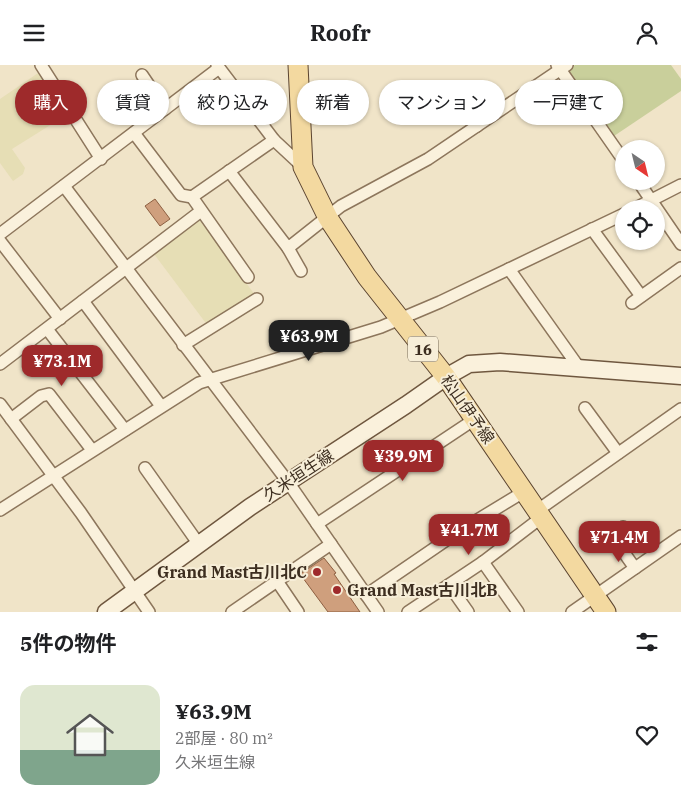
<!DOCTYPE html>
<html lang="ja">
<meta charset="utf-8">
<style>
body{margin:0;font-family:"IBM Plex Serif","Noto Sans JP",serif;background:#f6f6f6;color:#202124;height:100vh;display:flex;flex-direction:column;font-size:19px;white-space:nowrap}
*{box-sizing:border-box;margin:0}
p{font-size:16px;color:#757577}
.icon{flex:none;width:28px;height:28px;fill:none;stroke:currentColor;stroke-width:2;stroke-linecap:round;stroke-linejoin:round}
.map{position:relative;height:547px;overflow:hidden}
.panel{display:flex;flex-direction:column;background:#fff;flex:1}
.panel>*{flex:none}
.top-card{position:absolute;left:15px;top:15px;width:651px;height:45px;display:flex;gap:10px}
.needle{width:32px;rotate:145deg}
.controls{position:absolute;left:615px;top:75px;display:grid;gap:10px}
.controls a{display:grid;place-items:center;width:50px;height:50px;border-radius:50%;background:#fff;box-shadow:0 1px 4px #0004;font-size:25px}
.price{position:absolute;translate:-50% -42px;padding:0 11px;border-radius:10px;background:#9e2a2b;color:#fff;font-size:16px;line-height:32px;filter:drop-shadow(0 1px 2px #0008)}
.price::after{content:'';position:absolute;left:50%;top:30px;width:15px;height:11px;margin-left:-8px;background:inherit;clip-path:polygon(0 0,100% 0,50% 100%)}
.price.on{background:#222;color:#fff}
ul{padding:0;list-style:none}
li{display:flex;align-items:center;gap:15px;height:125px;padding:0 20px}
li span{display:grid;place-items:center;flex:none;width:140px;height:100px;border-radius:15px;color:#555}
li>.icon{margin-inline-start:auto}
span .icon{width:60px;height:60px;fill:#fffc;stroke-width:1}
li b{font-size:21px}
h2{display:flex;justify-content:space-between;align-items:center;height:60px;padding:0 20px;font-size:21px}
.tag{padding:0 18px;border-radius:22px;background:#fff;box-shadow:0 1px 4px #0004;font-size:18px;line-height:45px}
.tag.on{background:#9e2a2b;color:#fff}
header{display:flex;justify-content:space-between;align-items:center;height:65px;padding:0 20px;background:#fff;font-size:22px;font-weight:800}
.map>svg:first-child{display:block}
.farmland{fill:#e6deb5}
.green{fill:#c9cf9b}
.building{fill:#cf9f7d;stroke:#8d5f41}
.lines{fill:none;stroke-linecap:round;stroke-linejoin:round}
.minor-casing{stroke:#8d765c;stroke-width:14}
.secondary-casing{stroke:#6f573f;stroke-width:19}
.primary-casing{stroke:#5b4430;stroke-width:21}
.minor{stroke:#faf1dc;stroke-width:11}
.secondary{stroke:#faf1dc;stroke-width:16}
.primary{stroke:#f3d9a0;stroke-width:19}
.poi-dot{fill:#9e2a2b;stroke:#f7eed8;stroke-width:2}
.labels{text-anchor:middle;dominant-baseline:central;stroke-width:4;stroke-linejoin:round;paint-order:stroke}
.shield{fill:#f7eed8;stroke:#756857;stroke-width:1}
.shield-label{font-size:15px;font-weight:bold;fill:#3d2e20}
.street-label{font-size:16px;fill:#3d2e20;stroke:#f7eed8}
.poi-label{font-size:16px;font-weight:bold;fill:#3d2e20;stroke:#f7eed8;text-anchor:end}
</style>
<header><svg class="icon" aria-label="menu" viewBox="0 0 24 24"><path d="M4 6h16M4 12h16M4 18h16"/></svg>Roofr<svg class="icon" aria-label="person" viewBox="0 0 24 24"><circle cx="12" cy="8" r="4"/><path d="M4 21q1-7 8-7t8 7"/></svg></header>
<div class="map">
<svg width="681" height="547" viewBox="0 0 681 547">
<rect width="100%" height="100%" fill="#f0e4c8"/>
<g class="farmland">
<polygon points="41,6 68,49 12,84 25,103 23,109 13,116 0,98 0,34"/>
<polygon points="199,154 255,230 208,261 154,189"/>
</g>
<polygon class="green" points="575,0 671,0 681,14 681,26 614,71 568,5"/>
<g class="building">
<polygon points="155,134 170,154 160,161 145,141"/>
<polygon points="324,493 336,508 334,509 360,547 328,547 300,509"/>
</g>
<g class="lines">
<g class="minor-casing">
<g id="minor">
<polyline points="41,0 101,94"/>
<polyline points="217,0 274,75 303,102"/>
<polyline points="557,0 624,96"/>
<polyline points="142,10 165,44"/>
<polyline points="451,23 477,61"/>
<polyline points="134,68 181,130 192,132"/>
<polyline points="229,106 288,183 341,141 428,94 567,0"/>
<polyline points="638,116 681,179"/>
<polyline points="64,121 288,417 378,547"/>
<polyline points="634,144 681,120"/>
<polyline points="592,164 641,231"/>
<polyline points="0,169 219,3"/>
<polyline points="0,176 60,254"/>
<polyline points="288,183 301,206"/>
<polyline points="509,204 580,304"/>
<polyline points="248,212 192,132 274,75"/>
<polyline points="83,236 161,341"/>
<polyline points="632,238 681,203"/>
<polyline points="47,264 125,365"/>
<polyline points="183,280 257,234"/>
<polyline points="0,299 201,146"/>
<polyline points="0,339 81,448 149,547"/>
<polyline points="585,343 618,388"/>
<polyline points="11,354 41,331 49,329 92,385"/>
<polyline points="145,403 198,478"/>
<polyline points="0,445 199,318 381,262 440,237 624,149"/>
<polyline points="538,445 681,344"/>
<polyline points="317,459 475,354"/>
<path d="M623,462c-8,18 2,27 12,41"/>
<polyline points="483,497 518,547"/>
<polyline points="277,516 298,547"/>
<polyline points="449,520 468,547"/>
<polyline points="366,530 461,465 525,426"/>
<polyline points="232,547 331,479"/>
<polyline points="408,547 483,497 542,452"/>
<polyline points="572,547 681,471"/>
</g>
</g>
<g class="secondary-casing">
<polyline id="secondary" points="106,547 250,442 406,340 446,312 469,299 500,297 681,311"/>
</g>
<g class="primary-casing">
<polyline id="primary" points="298,0 303,102 328,153 367,212 446,312 606,547"/>
</g>
<use href="#minor" class="minor"/>
<use href="#secondary" class="secondary"/>
<use href="#primary" class="primary"/>
</g>
<g class="poi-dot">
<circle cx="317" cy="507" r="5"/>
<circle cx="337" cy="525" r="5"/>
</g>
<g class="labels">
<rect class="shield" x="408" y="271.5" width="30" height="25" rx="4"/>
<g class="shield-label">
<text x="423" y="284">16</text>
</g>
<g class="street-label">
<text transform="translate(468 344) rotate(55)">松山伊予線</text>
<text transform="translate(298 410) rotate(-33)">久米垣生線</text>
</g>
<g class="poi-label">
<text x="307" y="507">Grand Mast古川北C</text>
<text x="347" y="525" text-anchor="start">Grand Mast古川北B</text>
</g>
</g>
</svg>
<div class="controls">
<a><svg class="needle" viewBox="-14 -14 28 28"><path d="M0-13l5 13h-10z" fill="#e53935"/><path d="M0 13l5-13h-10z" fill="#757577"/></svg></a>
<a><svg class="icon" aria-label="locate" viewBox="0 0 24 24"><circle cx="12" cy="12" r="6"/><path d="M12 2v4M12 18v4M2 12h4M18 12h4"/></svg></a>
</div>
<b class="price on" style="left:309px;top:297px">¥63.9M</b>
<b class="price" style="left:62px;top:322px">¥73.1M</b>
<b class="price" style="left:403px;top:417px">¥39.9M</b>
<b class="price" style="left:469px;top:491px">¥41.7M</b>
<b class="price" style="left:619px;top:498px">¥71.4M</b>
<div class="top-card">
<a class="tag on">購入</a>
<a class="tag">賃貸</a>
<a class="tag">絞り込み</a>
<a class="tag">新着</a>
<a class="tag">マンション</a>
<a class="tag">一戸建て</a>
</div>
</div>
<section class="panel">
<h2>5件の物件<svg class="icon" aria-label="filters" viewBox="0 0 24 24"><path d="M4 7h16M4 17h16"/><circle cx="9" cy="7" r="2"/><circle cx="15" cy="17" r="2"/></svg></h2>
<ul>
<li><span style="background:linear-gradient(#dfe7d0 65%,#7fa58c 0)"><svg class="icon" aria-label="home" viewBox="0 0 24 24"><path d="M3 11l9-7 9 7M6 9v11h12V9"/></svg></span><div><b>¥63.9M</b><p>2部屋 · 80 m²</p><p>久米垣生線</p></div><svg class="icon" aria-label="heart" viewBox="0 0 24 24"><path d="M12 20l-8-8c-3-5 5-10 8-4 3-6 11-1 8 4z"/></svg></li>
</ul>
</section>
